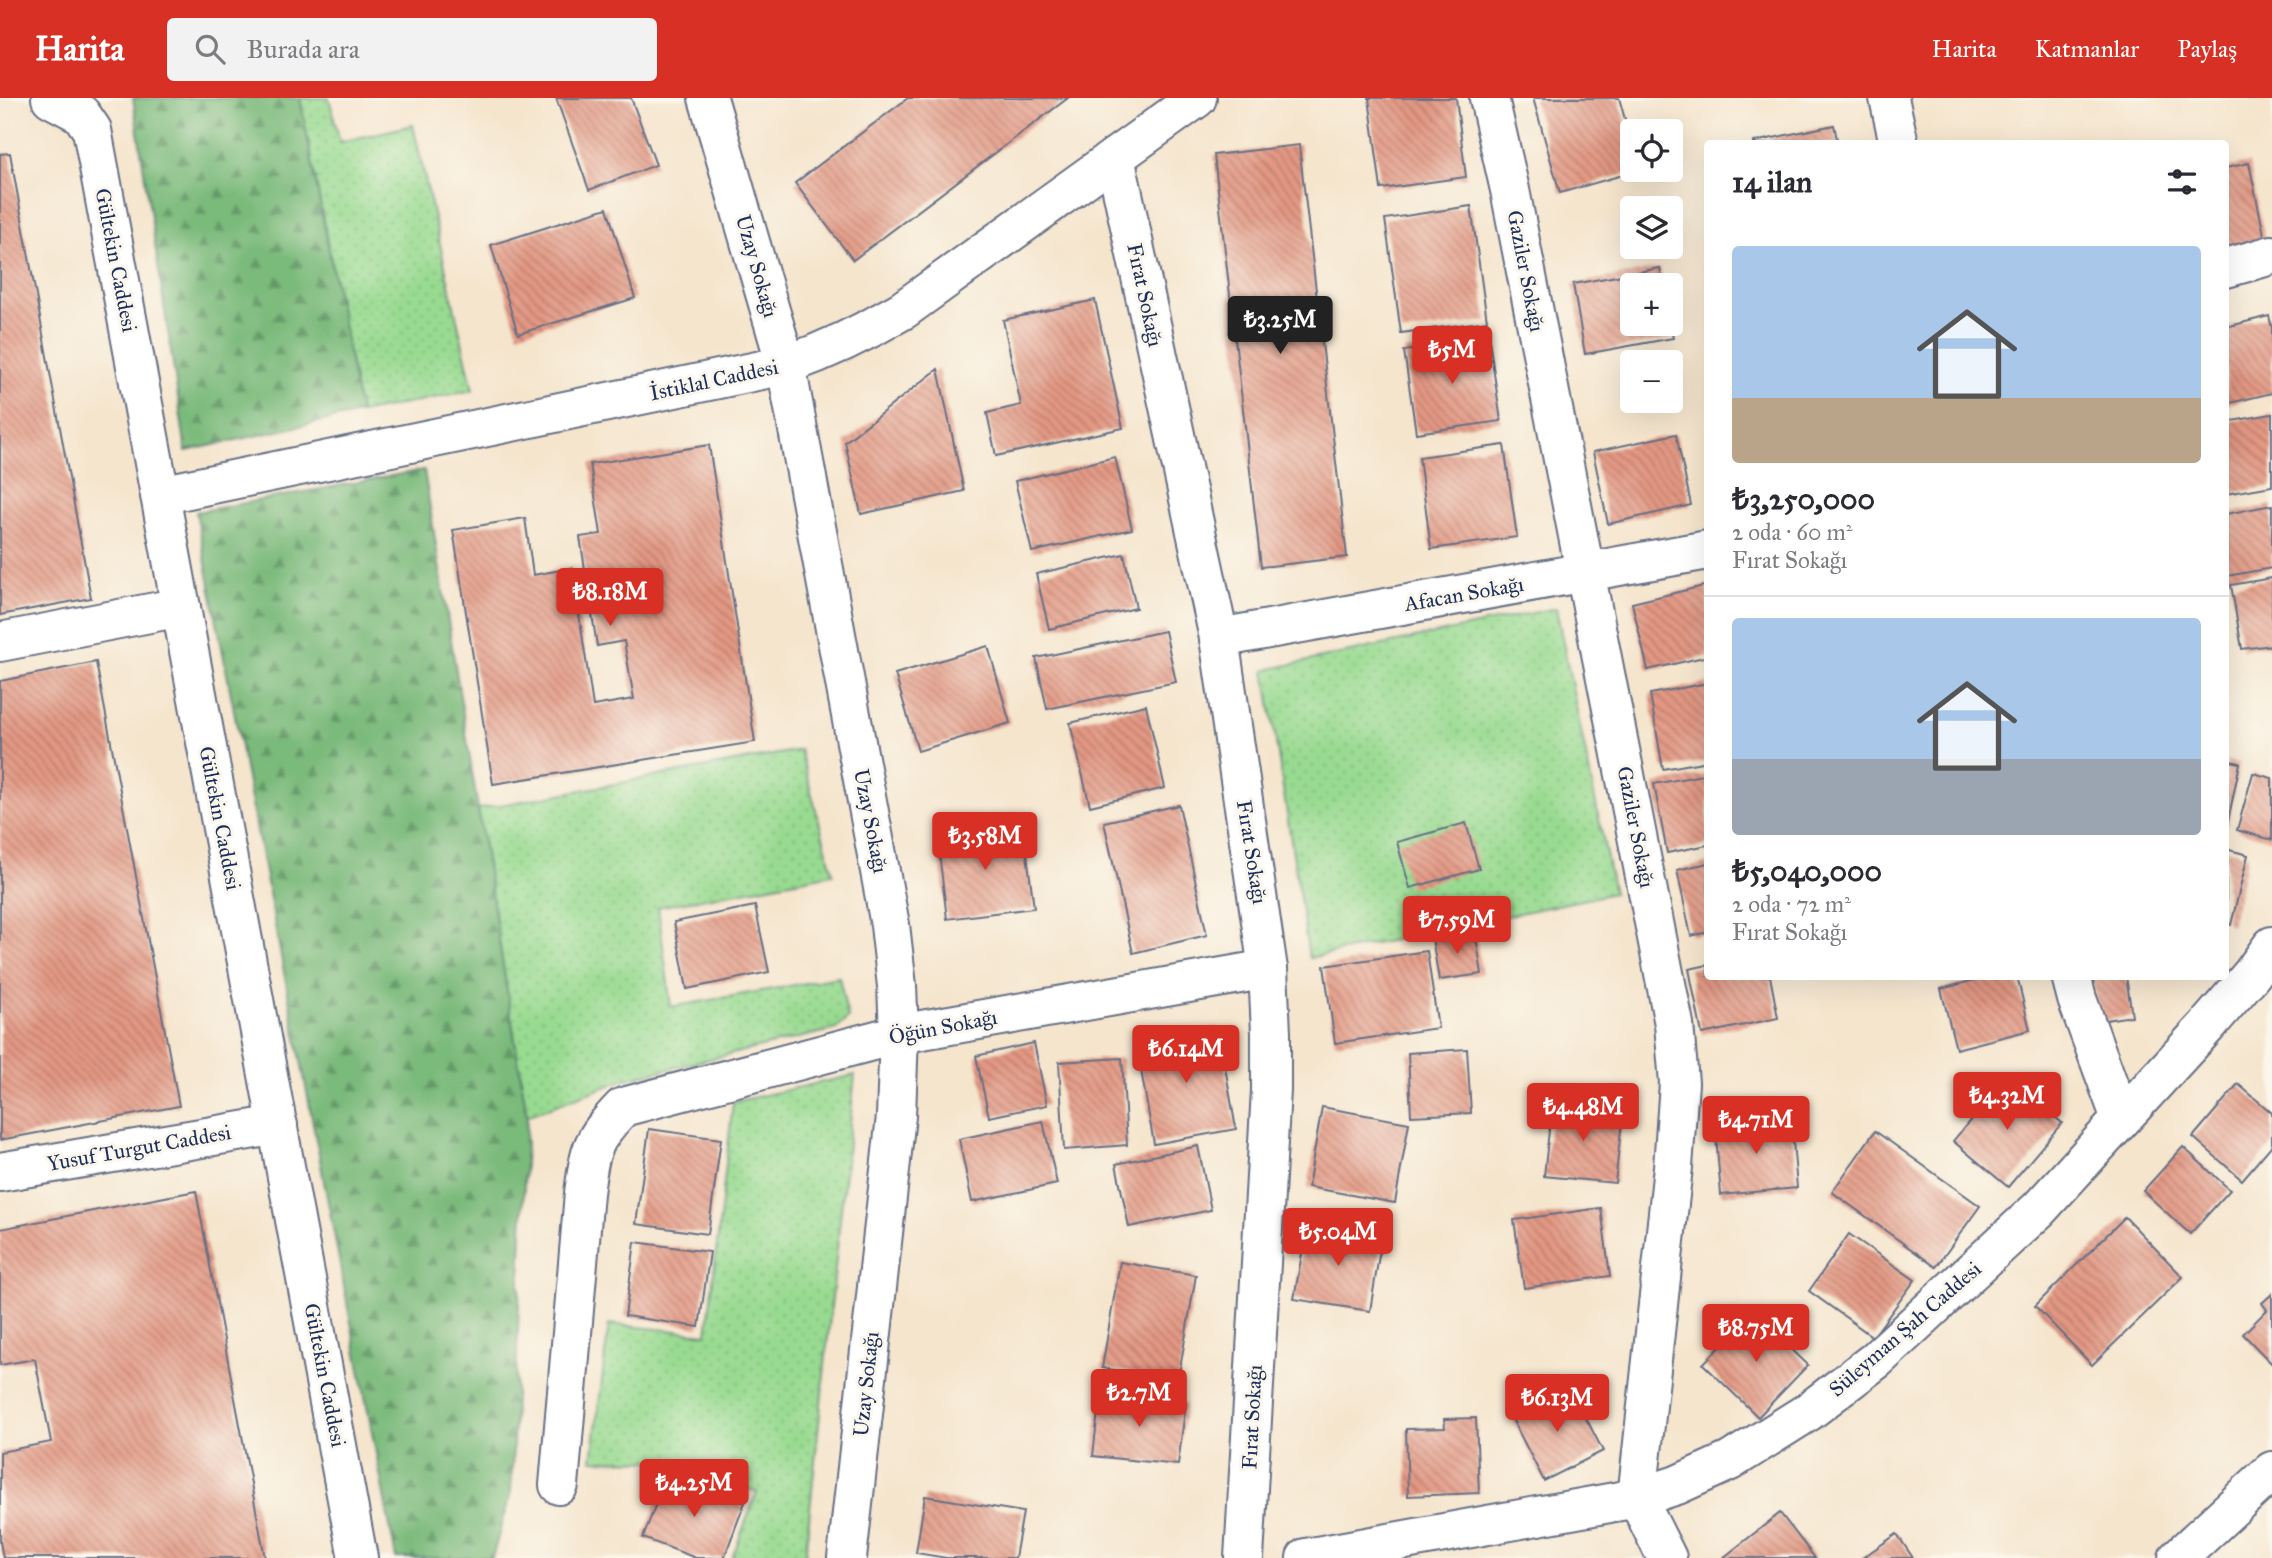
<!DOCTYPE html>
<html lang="tr">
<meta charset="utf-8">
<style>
body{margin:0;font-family:"IM FELL Great Primer",serif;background:#f2f2f3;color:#2b2b33;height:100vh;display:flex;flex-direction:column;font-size:26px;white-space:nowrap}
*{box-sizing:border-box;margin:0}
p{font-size:23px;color:#7c7c81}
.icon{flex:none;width:38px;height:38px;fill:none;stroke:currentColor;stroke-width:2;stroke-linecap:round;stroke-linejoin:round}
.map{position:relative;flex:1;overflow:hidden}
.panel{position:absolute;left:1704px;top:42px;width:525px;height:840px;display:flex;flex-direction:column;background:#fff;border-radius:7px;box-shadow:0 7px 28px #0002}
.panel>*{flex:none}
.tools{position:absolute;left:1620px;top:21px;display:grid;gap:14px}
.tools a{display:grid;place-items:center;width:63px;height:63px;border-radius:7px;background:#fff;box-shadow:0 7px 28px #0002;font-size:35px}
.price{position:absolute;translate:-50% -60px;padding:0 16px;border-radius:7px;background:#d93025;color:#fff;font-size:23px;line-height:46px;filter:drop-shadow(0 2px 4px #0008)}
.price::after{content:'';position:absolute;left:50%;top:42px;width:21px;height:16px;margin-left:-10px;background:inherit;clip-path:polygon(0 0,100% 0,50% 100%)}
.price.active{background:#222;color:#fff}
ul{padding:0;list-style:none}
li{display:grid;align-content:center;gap:14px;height:371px;padding:0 28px}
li+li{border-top:2px solid #e1e1e2}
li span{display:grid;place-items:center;height:217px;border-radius:7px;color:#555}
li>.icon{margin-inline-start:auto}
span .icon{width:126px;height:126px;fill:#fffc;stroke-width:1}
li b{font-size:30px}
h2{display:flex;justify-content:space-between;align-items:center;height:84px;padding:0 28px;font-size:30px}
header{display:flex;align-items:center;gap:42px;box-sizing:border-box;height:98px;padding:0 35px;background:#d93025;color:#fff}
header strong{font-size:33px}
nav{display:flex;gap:38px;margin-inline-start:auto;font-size:24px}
.search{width:490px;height:63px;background:#f2f2f3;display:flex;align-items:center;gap:18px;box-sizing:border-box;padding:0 24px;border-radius:7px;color:#7c7c81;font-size:26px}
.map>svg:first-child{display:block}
.green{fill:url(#green-dots);stroke:#5a8477;stroke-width:2}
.forest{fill:url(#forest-firs);stroke:#4a746c;stroke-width:2}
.building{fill:url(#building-back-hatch)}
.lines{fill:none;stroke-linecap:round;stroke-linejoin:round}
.minor-casing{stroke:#676f85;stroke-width:42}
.tertiary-casing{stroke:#676f85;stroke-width:42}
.minor{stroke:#fff;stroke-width:38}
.tertiary{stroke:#fff;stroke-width:38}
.labels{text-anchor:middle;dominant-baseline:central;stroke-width:6;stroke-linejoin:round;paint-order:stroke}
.street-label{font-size:21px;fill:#1b2f5e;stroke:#fbf7ec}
</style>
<header>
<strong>Harita</strong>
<div class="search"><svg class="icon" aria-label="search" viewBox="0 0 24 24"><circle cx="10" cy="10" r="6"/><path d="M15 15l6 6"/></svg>Burada ara</div>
<nav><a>Harita</a><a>Katmanlar</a><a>Paylaş</a></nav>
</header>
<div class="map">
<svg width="2272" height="1460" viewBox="0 0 2272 1460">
<defs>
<pattern id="green-dots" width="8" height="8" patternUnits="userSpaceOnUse" patternTransform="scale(1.75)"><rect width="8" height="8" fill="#98da90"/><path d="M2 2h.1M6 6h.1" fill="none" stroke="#82bb7f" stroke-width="1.8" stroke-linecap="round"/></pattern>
<pattern id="forest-firs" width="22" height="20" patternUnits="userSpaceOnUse" patternTransform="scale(1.75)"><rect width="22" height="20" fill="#7aba7a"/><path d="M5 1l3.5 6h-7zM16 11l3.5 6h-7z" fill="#639867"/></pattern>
<pattern id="building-back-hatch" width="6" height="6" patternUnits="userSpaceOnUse" patternTransform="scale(1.75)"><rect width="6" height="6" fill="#e39883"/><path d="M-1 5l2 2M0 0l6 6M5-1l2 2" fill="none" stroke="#b77c6e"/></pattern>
</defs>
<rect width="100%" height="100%" fill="#fbf7ec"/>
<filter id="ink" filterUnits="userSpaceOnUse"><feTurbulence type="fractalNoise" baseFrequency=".0143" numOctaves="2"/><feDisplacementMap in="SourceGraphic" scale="14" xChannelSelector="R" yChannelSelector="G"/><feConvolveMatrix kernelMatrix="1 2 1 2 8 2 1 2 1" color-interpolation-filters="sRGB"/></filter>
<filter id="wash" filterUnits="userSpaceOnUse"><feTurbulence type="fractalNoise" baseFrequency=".00686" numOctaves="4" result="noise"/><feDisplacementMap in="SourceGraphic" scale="28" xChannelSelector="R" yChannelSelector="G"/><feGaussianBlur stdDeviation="1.57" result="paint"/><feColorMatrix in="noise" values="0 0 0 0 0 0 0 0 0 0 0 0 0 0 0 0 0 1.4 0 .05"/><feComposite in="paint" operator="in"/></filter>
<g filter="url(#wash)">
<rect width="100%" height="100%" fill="#f5e5cd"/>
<g class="green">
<polygon points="300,0 329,0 340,44 413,27 473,292 360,315"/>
<polygon points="1556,510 1614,795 1309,860 1265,572"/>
<polygon points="800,652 833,776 658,809 671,909 839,879 848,920 836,931 626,981 527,1018 478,711"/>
<polygon points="855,977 805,1460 732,1460 757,1394 665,1363 592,1362 609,1226 707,1236 733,1004"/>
</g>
<g class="forest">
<polygon points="133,0 300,0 360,315 186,353"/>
<polygon points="424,372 527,1018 511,1394 492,1460 396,1460 196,414"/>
</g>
<g id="blocks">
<g class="building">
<polygon points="556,0 631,0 656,67 589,92"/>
<polygon points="908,0 1068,0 853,162 795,85"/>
<polygon points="1369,0 1456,0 1466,79 1381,91"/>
<polygon points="1533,0 1619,0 1633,50 1633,74 1560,95"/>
<polygon points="1834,27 1838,46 1754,46 1754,44"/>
<polygon points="1299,47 1347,459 1261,469 1214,57"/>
<polygon points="10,55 91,500 0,517 0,56"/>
<polygon points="2249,65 2265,141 2226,150 2226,70"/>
<polygon points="1471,108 1487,223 1401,235 1385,121"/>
<polygon points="607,110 635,200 518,236 491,147"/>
<polygon points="1660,170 1663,187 1633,187 1633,226 1670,226 1673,240 1585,256 1573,186"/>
<polygon points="1095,202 1123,330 996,358 987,315 1021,307 1003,222"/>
<polygon points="2269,218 2272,230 2272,295 2226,306 2226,229"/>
<polygon points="1489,241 1501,323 1416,335 1404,253"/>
<polygon points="938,271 964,393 861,416 845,344"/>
<polygon points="2272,316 2272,388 2226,396 2226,324"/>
<polygon points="1676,336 1691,407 1608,426 1593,354"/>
<polygon points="709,347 755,644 493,686 453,432 525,420 533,477 572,470 593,608 634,601 624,543 597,548 580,439 601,436 590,366"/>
<polygon points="1504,347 1517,439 1431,451 1419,359"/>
<polygon points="1115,359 1132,431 1032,454 1015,383"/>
<polygon points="2272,407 2272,470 2227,478 2226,416"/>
<polygon points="1124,456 1136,510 1049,531 1036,476"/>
<polygon points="2272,480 2272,547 2242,551 2231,487"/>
<polygon points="1708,487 1708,558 1648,572 1632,505"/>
<polygon points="1165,533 1176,584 1047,611 1036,560"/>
<polygon points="988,548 1010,625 918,653 895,576"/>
<polygon points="96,564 179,1008 0,1042 0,583"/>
<polygon points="1708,585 1708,663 1663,671 1650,596"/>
<polygon points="1146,607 1165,690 1090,708 1070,625"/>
<polygon points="2226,662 2240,665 2227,728 2226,728"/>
<polygon points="2253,675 2272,680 2272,742 2237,732"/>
<polygon points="1708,676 1708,747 1667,755 1654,686"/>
<polygon points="1179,707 1207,837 1133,855 1104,724"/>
<polygon points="1466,725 1479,771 1410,790 1397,744"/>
<polygon points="1023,726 1034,810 947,821 937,737"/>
<polygon points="2226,751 2248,757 2231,827 2226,825"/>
<polygon points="1708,765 1708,834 1691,838 1677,772"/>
<polygon points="755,808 769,874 687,891 674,824"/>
<polygon points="1475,833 1482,876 1439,882 1432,840"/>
<polygon points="1427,853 1438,930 1335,945 1324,868"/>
<polygon points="1708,867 1708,878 1770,878 1778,920 1702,936 1689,871"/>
<polygon points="1990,878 2017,878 2030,932 1956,951 1941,891"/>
<polygon points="2092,878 2126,878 2132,918 2099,923"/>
<polygon points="1218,929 1236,1031 1154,1046 1136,944"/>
<polygon points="1034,945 1047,1007 989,1019 976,958"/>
<polygon points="1467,951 1471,1015 1411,1018 1408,955"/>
<polygon points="1122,960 1127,1047 1064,1052 1059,964"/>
<polygon points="2006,979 2062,1025 2008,1089 1953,1043"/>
<polygon points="2238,986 2272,1015 2272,1047 2242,1082 2193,1039"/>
<polygon points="1552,1005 1623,1014 1615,1085 1544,1078"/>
<polygon points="1322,1009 1409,1025 1395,1105 1308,1089"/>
<polygon points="1791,1020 1797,1090 1721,1097 1715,1027"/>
<polygon points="1043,1023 1057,1086 972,1104 959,1041"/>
<polygon points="649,1031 721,1041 708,1136 636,1126"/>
<polygon points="1875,1033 1980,1108 1936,1169 1832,1094"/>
<polygon points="1198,1048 1211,1112 1129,1129 1116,1066"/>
<polygon points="2183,1049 2230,1092 2190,1136 2143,1093"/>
<polygon points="196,1093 265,1460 3,1460 0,1444 0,1354 51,1344 35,1261 0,1267 0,1131"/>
<polygon points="1601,1110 1610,1178 1524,1190 1514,1122"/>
<polygon points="2125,1119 2183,1179 2092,1267 2035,1208"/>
<polygon points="1307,1127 1382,1139 1370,1213 1294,1201"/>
<polygon points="1849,1136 1915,1182 1873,1239 1809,1193"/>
<polygon points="635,1144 710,1154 699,1229 625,1218"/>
<polygon points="1120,1164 1196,1177 1178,1282 1102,1270"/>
<polygon points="2272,1196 2272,1266 2243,1236 2267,1212 2262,1205"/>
<polygon points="1753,1214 1808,1267 1758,1319 1703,1266"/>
<polygon points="1570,1289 1603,1353 1544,1383 1511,1319"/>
<polygon points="1100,1295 1186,1305 1178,1367 1093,1358"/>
<polygon points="1476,1320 1479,1395 1408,1398 1406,1331 1445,1330 1444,1321"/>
<polygon points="667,1376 745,1404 724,1460 696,1460 643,1440"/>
<polygon points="925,1398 1023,1414 1015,1460 947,1460 916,1455"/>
<polygon points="1780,1415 1815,1460 1723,1460"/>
<polygon points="1897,1436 1913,1460 1862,1460"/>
</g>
</g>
</g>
<g filter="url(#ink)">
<use href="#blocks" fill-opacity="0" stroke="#676f85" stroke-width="2"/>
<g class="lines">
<g class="minor-casing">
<g id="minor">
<polyline points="708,0 786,267 890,827 897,888 899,936 896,1018 847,1460"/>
<polyline points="1489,0 1510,92 1674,926 1679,985 1673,1069 1637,1400 1667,1460"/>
<polyline points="1889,0 1899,46"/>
<polyline points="1115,59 1219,540 1268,871 1271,935 1271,992 1244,1460"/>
<polyline points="2226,170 2272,157"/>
<polyline points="1219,540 1708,452"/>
<polyline points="2071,878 2077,901 2121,1021"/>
<path d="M559,1387l25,-292c6,-44 7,-53 39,-86l276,-73 369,-65"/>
</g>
</g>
<g class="tertiary-casing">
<g id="tertiary">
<polyline points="51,0 81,16 92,32 358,1460"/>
<path d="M160,397l626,-130c43,-15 78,-32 117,-55l294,-212"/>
<polyline points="0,544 181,509"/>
<polyline points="0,1074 278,1027"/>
<polyline points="1306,1460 1637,1400 1677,1387 1730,1363 1808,1314 1876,1262 2039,1111 2206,929 2252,876 2272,848"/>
<polyline points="2178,1460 2272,1373"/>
</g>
</g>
<use href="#minor" class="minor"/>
<use href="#tertiary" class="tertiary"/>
</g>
</g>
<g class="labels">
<g class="street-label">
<text transform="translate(116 162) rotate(79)">Gültekin Caddesi</text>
<text transform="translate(757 168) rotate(74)">Uzay Sokağı</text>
<text transform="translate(1526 173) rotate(79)">Gaziler Sokağı</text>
<text transform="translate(1145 197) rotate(78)">Fırat Sokağı</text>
<text transform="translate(714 282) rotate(-12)">İstiklal Caddesi</text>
<text transform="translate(1464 496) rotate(-10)">Afacan Sokağı</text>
<text transform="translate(220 720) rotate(79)">Gültekin Caddesi</text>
<text transform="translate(871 723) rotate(79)">Uzay Sokağı</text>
<text transform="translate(1636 729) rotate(79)">Gaziler Sokağı</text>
<text transform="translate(1252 754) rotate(81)">Fırat Sokağı</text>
<text transform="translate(943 929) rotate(-11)">Öğün Sokağı</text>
<text transform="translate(139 1050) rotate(-10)">Yusuf Turgut Caddesi</text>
<text transform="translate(1905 1231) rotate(-41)">Süleyman Şah Caddesi</text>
<text transform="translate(325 1277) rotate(79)">Gültekin Caddesi</text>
<text transform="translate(866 1286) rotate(-84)">Uzay Sokağı</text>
<text transform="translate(1252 1319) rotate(-87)">Fırat Sokağı</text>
</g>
</g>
</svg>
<div class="tools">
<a><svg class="icon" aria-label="locate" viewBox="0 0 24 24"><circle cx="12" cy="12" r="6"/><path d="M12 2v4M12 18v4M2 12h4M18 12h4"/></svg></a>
<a><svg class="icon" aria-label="layers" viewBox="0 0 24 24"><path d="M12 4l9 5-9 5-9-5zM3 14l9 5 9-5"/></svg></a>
<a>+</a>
<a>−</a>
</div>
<b class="price active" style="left:1280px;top:258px">₺3.25M</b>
<b class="price" style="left:1452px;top:288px">₺5M</b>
<b class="price" style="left:610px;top:530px">₺8.18M</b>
<b class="price" style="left:985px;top:774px">₺3.58M</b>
<b class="price" style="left:1457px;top:858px">₺7.59M</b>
<b class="price" style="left:1186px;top:987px">₺6.14M</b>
<b class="price" style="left:2007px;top:1034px">₺4.32M</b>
<b class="price" style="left:1583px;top:1045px">₺4.48M</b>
<b class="price" style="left:1756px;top:1058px">₺4.71M</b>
<b class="price" style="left:1338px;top:1170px">₺5.04M</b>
<b class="price" style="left:1756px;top:1266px">₺8.75M</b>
<b class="price" style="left:1139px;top:1331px">₺2.7M</b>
<b class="price" style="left:1557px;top:1336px">₺6.13M</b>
<b class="price" style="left:694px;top:1421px">₺4.25M</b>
<section class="panel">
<h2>14 ilan<svg class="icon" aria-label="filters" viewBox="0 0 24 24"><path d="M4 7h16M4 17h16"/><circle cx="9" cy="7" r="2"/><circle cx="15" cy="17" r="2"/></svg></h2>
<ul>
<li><span style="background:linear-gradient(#a9c7e8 70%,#b9a48a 0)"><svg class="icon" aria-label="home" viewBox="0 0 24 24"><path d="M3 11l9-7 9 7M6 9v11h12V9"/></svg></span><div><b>₺3,250,000</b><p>2 oda · 60 m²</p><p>Fırat Sokağı</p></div></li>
<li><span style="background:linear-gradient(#a9c7e8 65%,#9aa5b1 0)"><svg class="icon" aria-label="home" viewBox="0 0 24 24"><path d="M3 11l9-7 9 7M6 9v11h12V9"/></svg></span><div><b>₺5,040,000</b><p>2 oda · 72 m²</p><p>Fırat Sokağı</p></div></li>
</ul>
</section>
</div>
